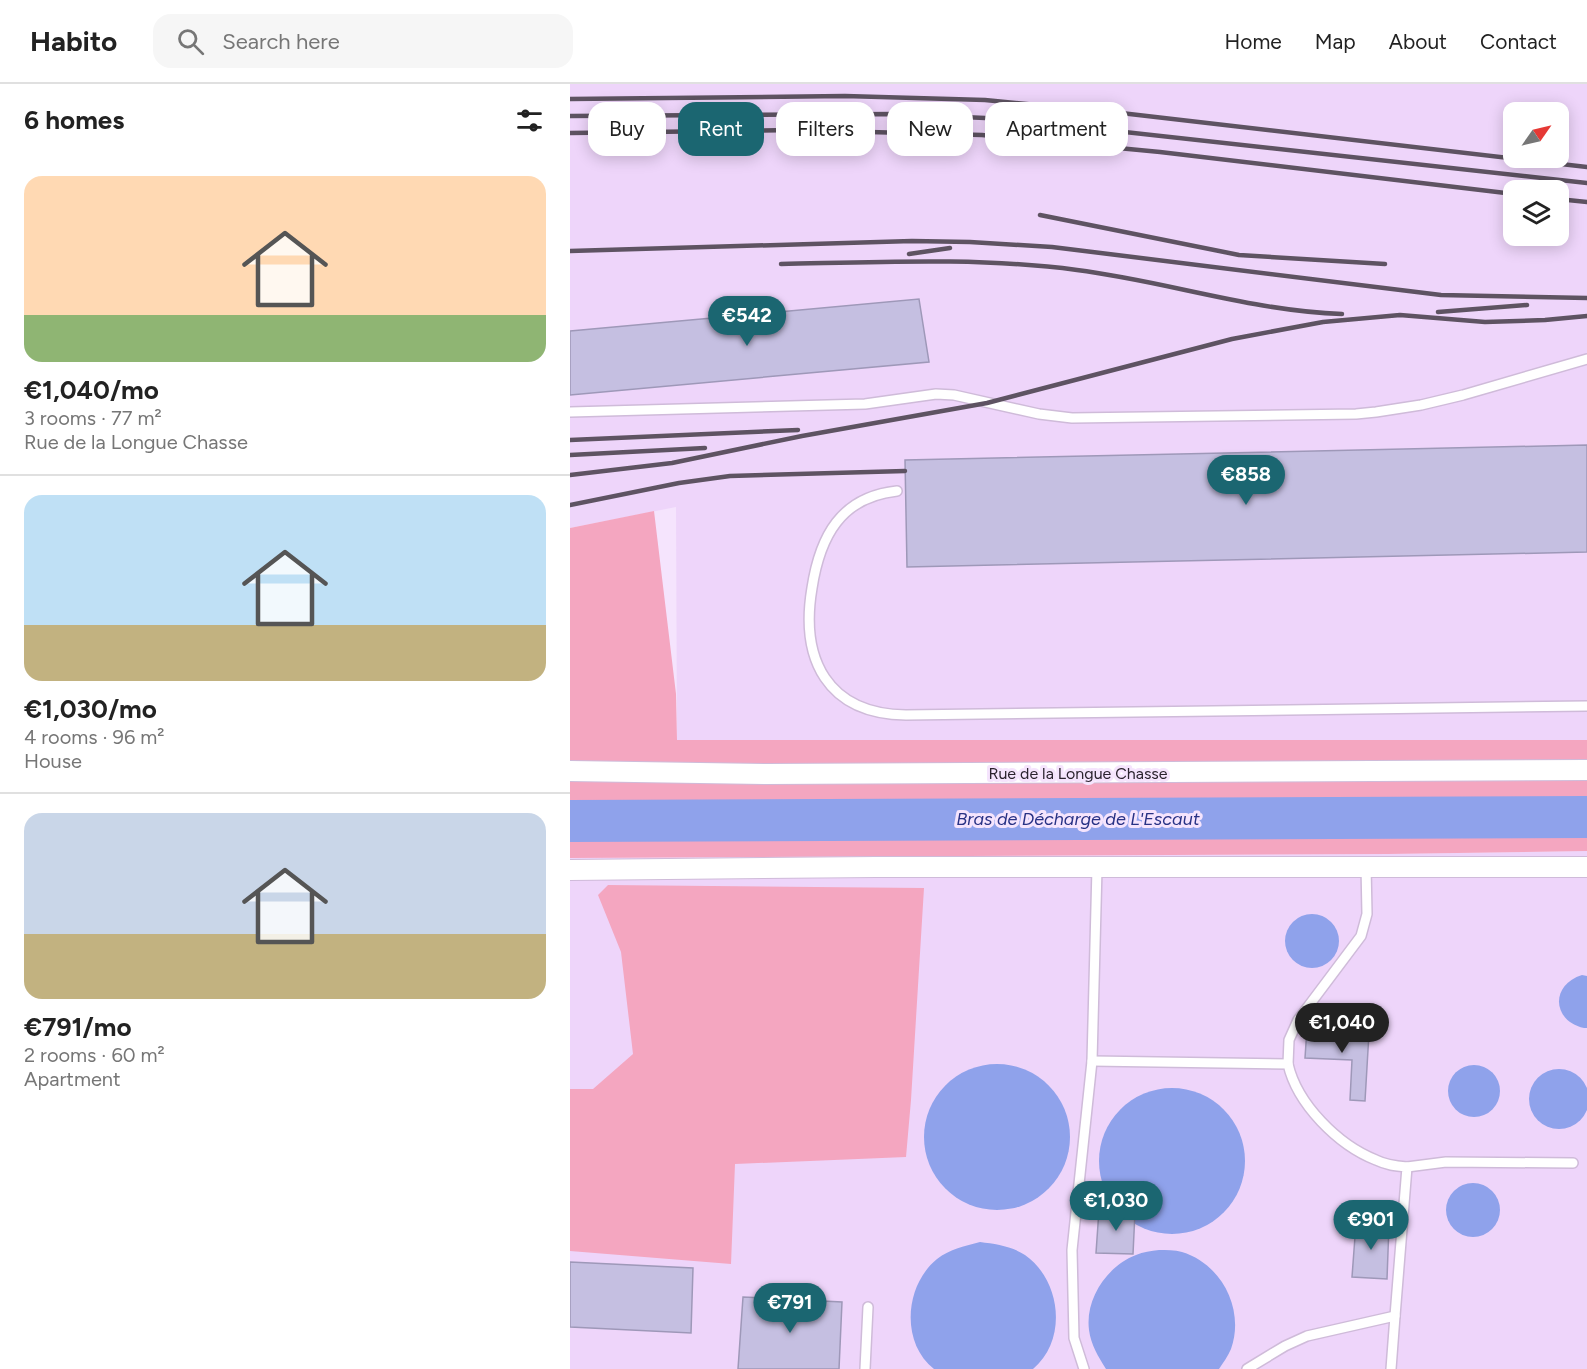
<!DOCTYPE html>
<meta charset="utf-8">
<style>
body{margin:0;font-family:Figtree,sans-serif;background:#f6f6f6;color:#222;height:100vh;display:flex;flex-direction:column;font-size:22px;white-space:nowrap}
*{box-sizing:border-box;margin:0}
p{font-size:20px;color:#767676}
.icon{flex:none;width:33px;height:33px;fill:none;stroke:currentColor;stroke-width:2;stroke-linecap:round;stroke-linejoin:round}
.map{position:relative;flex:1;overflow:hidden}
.panel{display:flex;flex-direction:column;background:#fff;width:570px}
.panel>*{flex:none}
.guide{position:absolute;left:18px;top:18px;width:570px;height:54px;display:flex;gap:12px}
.needle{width:39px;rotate:56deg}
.controls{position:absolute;left:933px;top:18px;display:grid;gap:12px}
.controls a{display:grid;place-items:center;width:66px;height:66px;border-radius:12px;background:#fff;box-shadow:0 3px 15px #0003;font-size:30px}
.price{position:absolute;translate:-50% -51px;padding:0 14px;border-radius:21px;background:#1b6671;color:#fff;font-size:20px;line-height:39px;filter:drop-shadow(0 2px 3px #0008)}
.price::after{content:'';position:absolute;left:50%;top:36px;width:18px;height:14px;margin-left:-9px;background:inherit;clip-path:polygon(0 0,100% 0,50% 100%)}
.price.current{background:#222;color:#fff}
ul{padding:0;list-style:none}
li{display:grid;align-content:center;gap:12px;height:318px;padding:0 24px}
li+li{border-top:2px solid #e0e0e0}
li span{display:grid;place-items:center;height:186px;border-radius:18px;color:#555}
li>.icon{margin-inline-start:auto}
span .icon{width:108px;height:108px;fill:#fffc;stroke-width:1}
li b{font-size:26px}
h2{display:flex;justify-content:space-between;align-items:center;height:72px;padding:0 24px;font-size:26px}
.pill{padding:0 21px;border-radius:18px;background:#fff;box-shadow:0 3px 15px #0003;font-size:21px;line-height:54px}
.pill.current{background:#1b6671;color:#fff}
header{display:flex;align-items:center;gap:36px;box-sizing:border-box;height:84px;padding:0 30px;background:#fff;border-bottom:2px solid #e0e0e0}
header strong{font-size:28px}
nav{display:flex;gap:33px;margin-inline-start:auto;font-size:21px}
.search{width:420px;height:54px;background:#f6f6f6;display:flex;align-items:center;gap:15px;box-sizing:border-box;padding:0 21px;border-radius:18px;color:#767676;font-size:22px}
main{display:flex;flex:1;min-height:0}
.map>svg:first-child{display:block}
.built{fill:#eed5fa;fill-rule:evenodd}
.green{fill:#f4a6c0}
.water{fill:#8fa2eb}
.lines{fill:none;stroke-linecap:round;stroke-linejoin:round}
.river{stroke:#8fa2eb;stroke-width:42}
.building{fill:#c5bfe1;stroke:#9e98b8;stroke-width:1.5}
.lane-casing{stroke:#cfbbd9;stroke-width:12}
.street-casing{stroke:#cfbbd9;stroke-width:22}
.lane{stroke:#fff;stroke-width:9}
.street{stroke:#fff;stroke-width:20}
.rail{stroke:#5e5362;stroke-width:4.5}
.labels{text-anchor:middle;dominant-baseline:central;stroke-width:6;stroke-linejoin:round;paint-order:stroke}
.street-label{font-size:16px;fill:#2b232e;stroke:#f5e4fd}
.water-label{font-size:18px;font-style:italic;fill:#283285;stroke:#f5e4fd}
</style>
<header>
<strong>Habito</strong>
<div class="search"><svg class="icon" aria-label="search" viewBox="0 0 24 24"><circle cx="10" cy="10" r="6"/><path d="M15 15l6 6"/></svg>Search here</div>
<nav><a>Home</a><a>Map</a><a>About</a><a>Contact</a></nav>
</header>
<main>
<section class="panel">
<h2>6 homes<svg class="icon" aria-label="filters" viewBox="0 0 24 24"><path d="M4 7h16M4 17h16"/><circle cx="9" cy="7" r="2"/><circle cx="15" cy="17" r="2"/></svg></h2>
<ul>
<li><span style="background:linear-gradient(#ffd9b3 75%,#8fb573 0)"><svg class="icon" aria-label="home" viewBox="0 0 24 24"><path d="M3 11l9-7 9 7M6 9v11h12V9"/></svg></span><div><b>€1,040/mo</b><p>3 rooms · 77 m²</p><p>Rue de la Longue Chasse</p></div></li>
<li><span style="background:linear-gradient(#bfe0f5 70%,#c2b280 0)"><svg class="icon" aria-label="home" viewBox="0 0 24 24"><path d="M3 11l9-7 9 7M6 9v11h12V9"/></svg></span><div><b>€1,030/mo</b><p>4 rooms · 96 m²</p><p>House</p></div></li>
<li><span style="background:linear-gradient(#c9d6e8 65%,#c2b280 0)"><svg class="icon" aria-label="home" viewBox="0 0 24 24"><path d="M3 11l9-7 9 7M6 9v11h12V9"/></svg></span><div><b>€791/mo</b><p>2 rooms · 60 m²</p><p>Apartment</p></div></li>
</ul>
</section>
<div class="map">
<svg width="1017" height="1285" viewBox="0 0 1017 1285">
<rect width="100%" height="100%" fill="#f5e4fd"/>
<g class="built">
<path d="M0,0h1017v656h-910l-1,-233 -106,21zM944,28h44v46h-44zM944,106h44v46h-44z"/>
<polygon points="1017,767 1017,1285 0,1285 0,774 818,770"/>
</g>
<g class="green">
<polygon points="84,427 106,610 107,656 1017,656 1017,767 818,770 0,774 0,444"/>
<polygon points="38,801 354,804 341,1016 336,1073 165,1080 161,1180 0,1167 0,1005 23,1005 63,970 51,868 28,811"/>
</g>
<g class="water">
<circle cx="742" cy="857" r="27"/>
<path d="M1012,891l5,1v52h-3c-32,-7 -34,-43 -2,-53z"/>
<circle cx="427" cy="1053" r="73"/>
<circle cx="904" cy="1007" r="26"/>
<circle cx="989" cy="1015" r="30"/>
<circle cx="602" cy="1077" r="73"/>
<circle cx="903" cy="1126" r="27"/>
<path d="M410,1158c16,2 31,4 45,13 36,25 43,85 8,114h-99c-34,-27 -29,-84 3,-110 13,-10 28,-13 43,-17z"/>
<path d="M589,1166c7,0 16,0 23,2 40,12 63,58 49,97 -3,7 -8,14 -12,20h-113c-8,-13 -15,-24 -17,-39 -4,-31 18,-64 47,-75 7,-3 15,-4 23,-5z"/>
</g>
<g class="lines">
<polyline class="river" points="0,737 1017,733"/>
</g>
<g class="building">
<polygon points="349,215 359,278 0,311 0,247"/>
<polygon points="1017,361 1017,468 337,483 335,376"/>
<polygon points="737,944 799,949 795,1017 780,1016 782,976 735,974"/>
<polygon points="529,1126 565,1128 563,1170 526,1169"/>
<polygon points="786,1139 819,1141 817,1195 782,1193"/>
<polygon points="0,1178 123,1184 121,1249 0,1243"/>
<polygon points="173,1213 272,1218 269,1285 168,1285"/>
</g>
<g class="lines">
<g class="lane-casing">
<g id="lane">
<polyline points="0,328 295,320 366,310 384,311 469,330 502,334 786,330 806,328 851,321 893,311 1017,275"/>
<path d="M327,407c-56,6 -77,45 -85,97 -12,71 15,126 94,127l681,-9"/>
<path d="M522,977l196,3c9,40 50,81 88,96 10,5 20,6 31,7l-12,149 -88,20 -22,10 -38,23"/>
<polyline points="718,980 719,956 728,936 791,852 797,830 796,782"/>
<polyline points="837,1083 876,1078 1003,1079"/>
<polyline points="295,1285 298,1223"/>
<polyline points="514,1285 504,1254 502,1166 522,977 527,784"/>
<polyline points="821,1285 825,1232"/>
</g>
</g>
<g class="street-casing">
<g id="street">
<polyline points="0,687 197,690 1017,686"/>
<polyline points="0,786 306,783 1017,783"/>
</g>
</g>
<use href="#lane" class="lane"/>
<use href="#street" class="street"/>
<g class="rail">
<polyline points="0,15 275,12 415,16 551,29 1017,83"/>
<polyline points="0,32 327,30 437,35 1017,99"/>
<polyline points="0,49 224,46 412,51 590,68 944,110"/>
<polyline points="988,115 1017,118"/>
<polyline points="470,131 669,171 815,180"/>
<polyline points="0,167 342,157 400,158 482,163 871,211 1017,214"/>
<polyline points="339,170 380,164"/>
<path d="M211,180c99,-2 197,-7 296,6 88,11 175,41 265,44"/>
<polyline points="868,228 957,221"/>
<polyline points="0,356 228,346"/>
<polyline points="0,371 135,364"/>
<polyline points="0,391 102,379 232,352 417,319 662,255 753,238 830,231 915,238 975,236 1017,232"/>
<polyline points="0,421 109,399 160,392 335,387"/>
</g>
</g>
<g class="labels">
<g class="street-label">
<text x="508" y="689">Rue de la Longue Chasse</text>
</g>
<g class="water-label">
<text x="508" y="735">Bras de Décharge de L'Escaut</text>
</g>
</g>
</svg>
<div class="controls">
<a><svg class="needle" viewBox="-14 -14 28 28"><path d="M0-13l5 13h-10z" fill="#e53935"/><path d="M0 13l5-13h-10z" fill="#767676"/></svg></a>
<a><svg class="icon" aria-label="layers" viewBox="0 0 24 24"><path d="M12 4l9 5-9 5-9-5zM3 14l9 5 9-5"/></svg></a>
</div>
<b class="price" style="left:177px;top:263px">€542</b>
<b class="price" style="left:676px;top:422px">€858</b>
<b class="price current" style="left:772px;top:970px">€1,040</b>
<b class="price" style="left:546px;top:1148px">€1,030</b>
<b class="price" style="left:801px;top:1167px">€901</b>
<b class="price" style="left:220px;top:1250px">€791</b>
<div class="guide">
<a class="pill">Buy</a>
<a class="pill current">Rent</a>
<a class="pill">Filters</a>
<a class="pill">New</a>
<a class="pill">Apartment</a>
</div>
</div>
</main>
